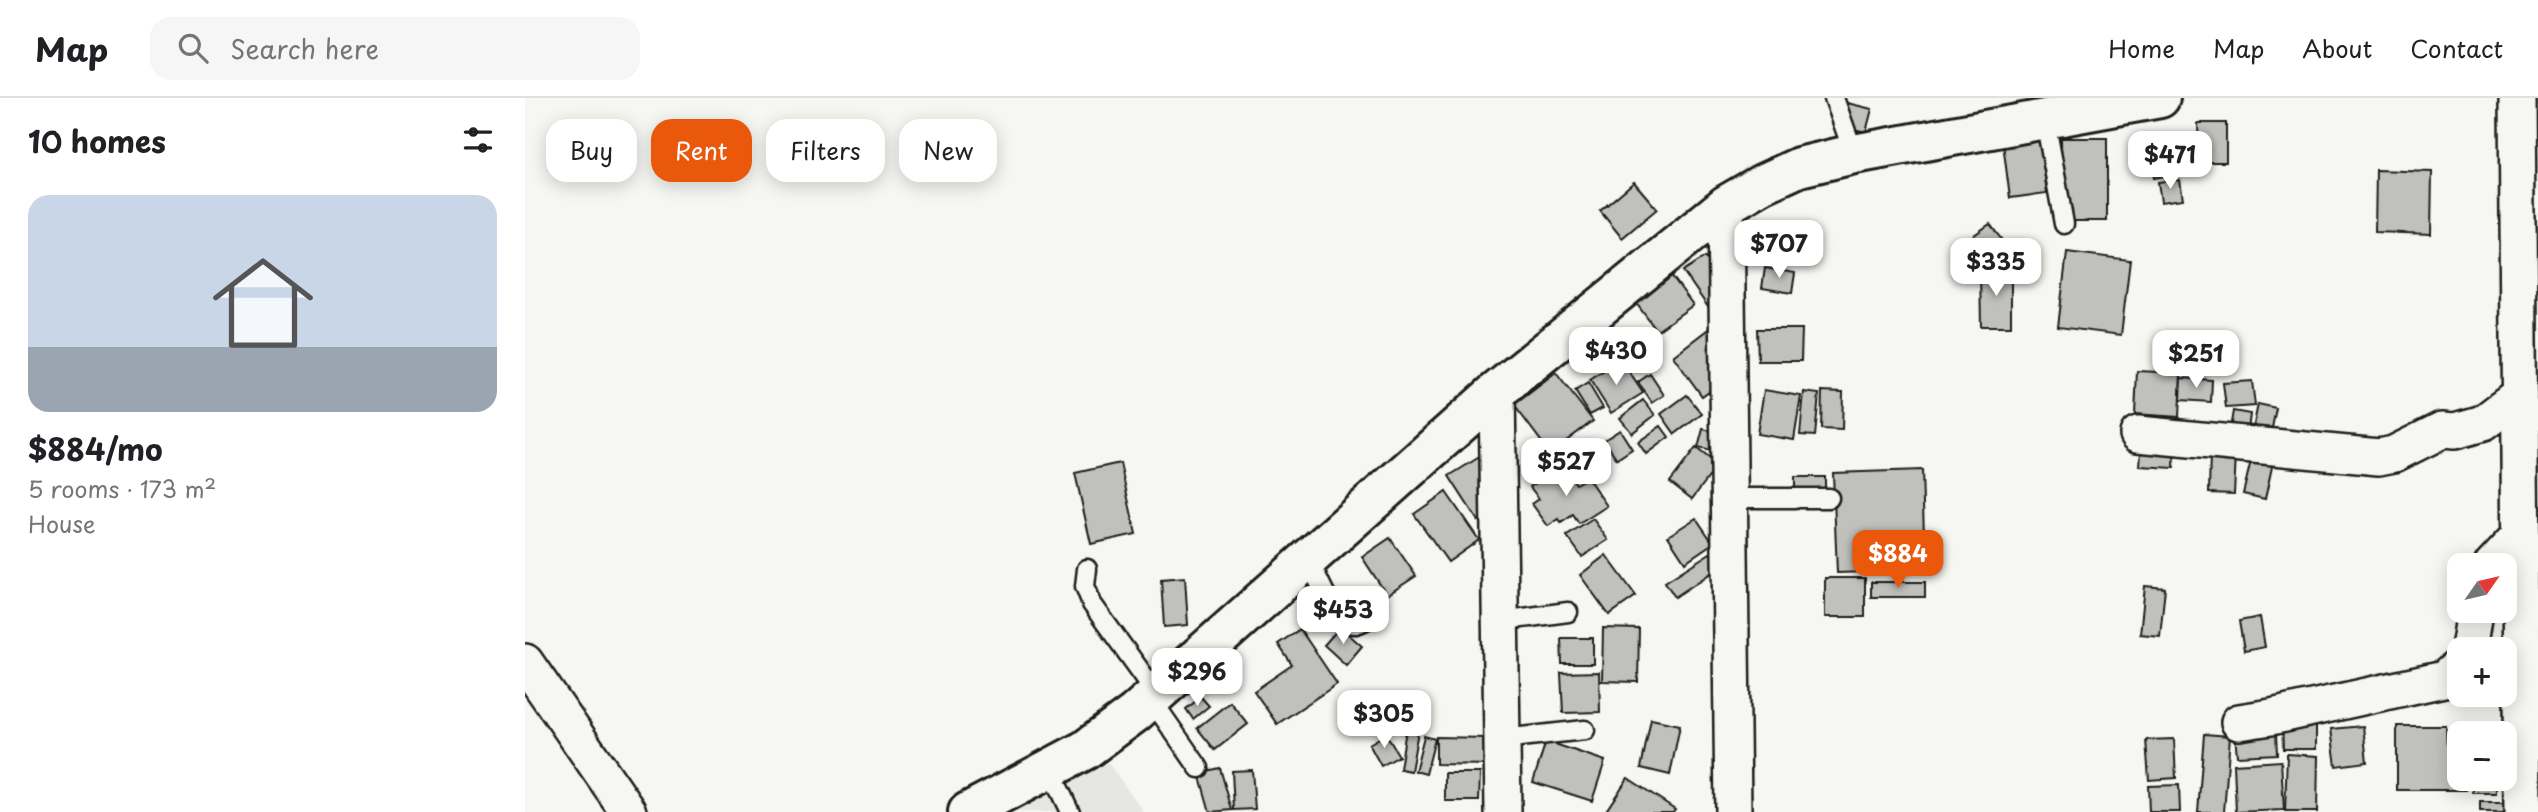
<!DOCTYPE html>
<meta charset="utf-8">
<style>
body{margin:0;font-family:"Playpen Sans",sans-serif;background:#f6f6f6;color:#202124;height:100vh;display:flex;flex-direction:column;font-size:26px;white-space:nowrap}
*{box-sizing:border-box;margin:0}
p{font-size:23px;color:#757577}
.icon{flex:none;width:38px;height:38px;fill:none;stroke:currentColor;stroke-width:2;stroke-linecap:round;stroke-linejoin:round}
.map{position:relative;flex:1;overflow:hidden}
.details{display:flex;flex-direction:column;background:#fff;width:525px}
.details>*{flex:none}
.top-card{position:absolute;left:21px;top:21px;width:665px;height:63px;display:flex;gap:14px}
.needle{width:46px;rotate:56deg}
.tools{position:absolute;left:1922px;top:455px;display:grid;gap:14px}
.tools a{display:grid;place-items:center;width:70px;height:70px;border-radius:14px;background:#fff;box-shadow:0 4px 18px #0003;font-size:35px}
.price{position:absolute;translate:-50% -60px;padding:0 16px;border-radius:14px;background:#fff;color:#222;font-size:23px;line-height:46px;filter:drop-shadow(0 2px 4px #0008)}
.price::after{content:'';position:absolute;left:50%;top:42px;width:21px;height:16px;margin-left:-10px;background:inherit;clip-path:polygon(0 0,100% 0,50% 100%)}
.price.selected{background:#ea580c;color:#fff}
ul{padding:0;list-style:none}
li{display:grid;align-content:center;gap:14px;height:371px;padding:0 28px}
li span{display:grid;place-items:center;height:217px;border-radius:21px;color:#555}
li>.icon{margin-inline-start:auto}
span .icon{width:126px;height:126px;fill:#fffc;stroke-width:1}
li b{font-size:30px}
h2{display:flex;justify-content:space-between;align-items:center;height:84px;padding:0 28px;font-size:30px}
.pill{padding:0 24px;border-radius:21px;background:#fff;box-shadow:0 4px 18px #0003;font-size:24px;line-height:63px}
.pill.selected{background:#ea580c;color:#fff}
header{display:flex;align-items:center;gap:42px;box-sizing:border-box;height:98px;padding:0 35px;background:#fff;border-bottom:2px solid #e0e0e0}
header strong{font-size:33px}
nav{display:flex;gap:38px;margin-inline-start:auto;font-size:24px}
.search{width:490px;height:63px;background:#f6f6f6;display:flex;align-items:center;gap:18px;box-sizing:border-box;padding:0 24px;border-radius:21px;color:#757577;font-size:26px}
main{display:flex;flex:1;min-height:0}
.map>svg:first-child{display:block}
.built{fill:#e6e6e2}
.building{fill:#c0c0bd;stroke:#1c1c1c;stroke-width:2}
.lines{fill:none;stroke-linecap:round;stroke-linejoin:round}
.service-casing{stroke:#1c1c1c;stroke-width:23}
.minor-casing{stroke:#1c1c1c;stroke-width:40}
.tertiary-casing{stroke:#1c1c1c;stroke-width:44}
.service{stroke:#f6f6f2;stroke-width:18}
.minor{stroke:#f6f6f2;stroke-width:35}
.tertiary{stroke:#f6f6f2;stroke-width:38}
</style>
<header>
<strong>Map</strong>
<div class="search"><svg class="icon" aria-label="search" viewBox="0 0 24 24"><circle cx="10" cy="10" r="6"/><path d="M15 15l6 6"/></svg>Search here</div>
<nav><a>Home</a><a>Map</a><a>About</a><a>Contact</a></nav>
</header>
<main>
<section class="details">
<h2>10 homes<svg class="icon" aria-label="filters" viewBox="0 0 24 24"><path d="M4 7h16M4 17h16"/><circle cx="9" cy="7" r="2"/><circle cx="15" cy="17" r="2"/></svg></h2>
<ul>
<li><span style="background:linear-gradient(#c9d6e8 70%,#9aa5b1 0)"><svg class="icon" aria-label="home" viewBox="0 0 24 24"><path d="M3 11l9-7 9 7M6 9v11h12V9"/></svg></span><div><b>$884/mo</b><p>5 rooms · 173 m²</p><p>House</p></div></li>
</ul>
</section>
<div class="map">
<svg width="2013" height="714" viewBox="0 0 2013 714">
<rect width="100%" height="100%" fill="#f6f6f2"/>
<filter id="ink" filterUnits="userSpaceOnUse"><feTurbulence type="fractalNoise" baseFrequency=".0143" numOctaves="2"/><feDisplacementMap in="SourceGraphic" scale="14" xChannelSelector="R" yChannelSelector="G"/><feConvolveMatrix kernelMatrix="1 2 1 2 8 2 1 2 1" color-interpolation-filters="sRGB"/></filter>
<g filter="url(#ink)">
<polygon class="built" points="583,665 619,714 478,714"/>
<g class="building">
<polygon points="1322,5 1347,11 1341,34 1316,28"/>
<polygon points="1673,25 1701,25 1701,64 1674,64"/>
<polygon points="1514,34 1522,95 1485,100 1477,38"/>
<polygon points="1655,39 1661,74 1629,80 1622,44"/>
<polygon points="1536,40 1582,40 1582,123 1537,123"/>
<polygon points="1851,72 1907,74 1906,136 1850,134"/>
<polygon points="1655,82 1658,101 1636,104 1633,84"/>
<polygon points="1109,84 1132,111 1097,140 1075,113"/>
<polygon points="1465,126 1476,141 1453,157 1442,142"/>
<polygon points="1542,154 1605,162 1596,237 1533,229"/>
<polygon points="1180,159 1204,194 1183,209 1158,173"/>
<polygon points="1240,170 1270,175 1267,195 1237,190"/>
<polygon points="1455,173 1486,173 1486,228 1456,228"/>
<polygon points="1144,174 1168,207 1132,233 1108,201"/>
<polygon points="1186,229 1215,270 1177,298 1148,258"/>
<polygon points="1232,231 1277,231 1276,263 1233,263"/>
<polygon points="1096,262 1118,295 1086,315 1065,282"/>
<polygon points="1612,273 1656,275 1654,319 1610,316"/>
<polygon points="1031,275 1068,323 1025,355 989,307"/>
<polygon points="1125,276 1139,297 1127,305 1113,284"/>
<polygon points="1656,280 1687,282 1686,304 1655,302"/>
<polygon points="1727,283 1730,308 1701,310 1698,285"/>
<polygon points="1063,285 1078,310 1065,317 1050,293"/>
<polygon points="1239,292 1276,298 1269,342 1232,336"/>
<polygon points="1297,293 1318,294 1317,332 1296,331"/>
<polygon points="1279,294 1294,296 1290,338 1275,337"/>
<polygon points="1162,297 1177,316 1150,336 1136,316"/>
<polygon points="1118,302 1130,317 1107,335 1095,320"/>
<polygon points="1733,306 1751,310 1745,340 1727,336"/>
<polygon points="1708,313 1725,316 1722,340 1704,337"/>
<polygon points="1136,328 1144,339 1121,356 1113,344"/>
<polygon points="1178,331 1201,337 1196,355 1173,350"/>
<polygon points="1095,332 1107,351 1092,361 1079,342"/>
<polygon points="1617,339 1650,341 1649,370 1615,368"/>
<polygon points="1171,350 1193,367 1167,401 1145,384"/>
<polygon points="1729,350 1750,355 1740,401 1718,396"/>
<polygon points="1685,354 1711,356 1709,396 1684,395"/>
<polygon points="956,358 985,402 953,423 924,378"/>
<polygon points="595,365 611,436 566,446 550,375"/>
<polygon points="1037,367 1051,386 1062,379 1082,408 1054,426 1048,417 1036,425 1034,421 1023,428 1007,406 1014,401 1005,389"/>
<polygon points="1397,372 1400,472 1312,475 1308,375"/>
<rect x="1270" y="379" width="30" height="24"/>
<polygon points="921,394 954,442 923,464 889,416"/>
<polygon points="1171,420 1188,445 1160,464 1143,438"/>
<polygon points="1068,421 1083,442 1057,459 1042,438"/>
<polygon points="865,440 891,478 862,497 837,459"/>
<polygon points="1185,455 1195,469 1150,499 1140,484"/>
<polygon points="1081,457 1111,498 1084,517 1055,477"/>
<polygon points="660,479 663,527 639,529 636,481"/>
<rect x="1300" y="480" width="40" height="39"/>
<rect x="1346" y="484" width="54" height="15"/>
<polygon points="1620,488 1640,490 1635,538 1615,536"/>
<polygon points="852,500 862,519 838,533 828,514"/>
<polygon points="1735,519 1740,549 1719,553 1714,523"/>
<polygon points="815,529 837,548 821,567 799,547"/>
<polygon points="1078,530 1114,531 1113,584 1077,583"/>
<polygon points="775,531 812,586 752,626 729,593 767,567 753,546"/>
<polygon points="1036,540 1068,540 1068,566 1037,566"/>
<polygon points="1074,574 1075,614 1038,615 1036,575"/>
<polygon points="676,599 684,608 668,621 661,611"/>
<polygon points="705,604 723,626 690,652 672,630"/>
<polygon points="1126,621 1155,627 1145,677 1116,670"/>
<polygon points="1791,623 1791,651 1758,651 1757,624"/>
<polygon points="1838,628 1842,664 1811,668 1806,631"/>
<polygon points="1872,628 1921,628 1922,652 1934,652 1934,681 1941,681 1942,692 1872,692"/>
<polygon points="881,631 893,633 886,673 875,671"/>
<polygon points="1751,635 1752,656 1712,658 1710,637"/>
<polygon points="861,636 874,658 856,668 844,646"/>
<polygon points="1679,636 1705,638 1699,714 1673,714"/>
<polygon points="899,638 910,641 901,676 890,673"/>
<polygon points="911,639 964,640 964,667 911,666"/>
<polygon points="1649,641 1651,680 1624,682 1621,642"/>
<polygon points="1021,643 1080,663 1067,703 1008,684"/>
<polygon points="1762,656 1793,658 1792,714 1760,714"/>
<polygon points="1756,663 1759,712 1711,714 1709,666"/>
<polygon points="695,670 707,712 685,714 674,675"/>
<polygon points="727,672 730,711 709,712 707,673"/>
<polygon points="920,675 955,675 954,703 920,703"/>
<polygon points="1103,680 1150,711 1148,714 1080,714"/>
<rect x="1948" y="681" width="24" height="14"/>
<polygon points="1654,687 1655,714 1624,714 1623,688"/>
<rect x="1955" y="704" width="34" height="10"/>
</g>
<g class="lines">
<g class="service-casing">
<g id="service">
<polyline points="1309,0 1329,56"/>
<polyline points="1520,21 1539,126"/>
<polyline points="1204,400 1304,400"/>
<path d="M784,461c8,17 25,66 47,65 5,-1 11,-5 16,-7"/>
<polyline points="562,471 560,488 567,506 632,596"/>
<polyline points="975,523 1043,514"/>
<polyline points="626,601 674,670"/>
<polyline points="977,641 1060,632"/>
<polyline points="525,672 545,714"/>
</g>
</g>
<g class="minor-casing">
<g id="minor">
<polyline points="1992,0 1998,714"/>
<polyline points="1201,107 1208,714"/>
<polyline points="972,293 978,714"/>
<polyline points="1613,336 1854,359 1869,356 1917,332 1930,333 1958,325 1995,297"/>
<polyline points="1967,467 1996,436"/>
<polyline points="1944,551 1950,513"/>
<polyline points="0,564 104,714"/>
<polyline points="1714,624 1746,619 1919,581 1934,568"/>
</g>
</g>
<g class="tertiary-casing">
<polyline id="tertiary" points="443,714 560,652 610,615 972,293 1201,107 1237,86 1274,69 1329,56 1635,0"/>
</g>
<use href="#service" class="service"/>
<use href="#minor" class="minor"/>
<use href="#tertiary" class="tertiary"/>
</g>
</g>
</svg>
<div class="tools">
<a><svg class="needle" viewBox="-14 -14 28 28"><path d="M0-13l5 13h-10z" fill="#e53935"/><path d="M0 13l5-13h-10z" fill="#757577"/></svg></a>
<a>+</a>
<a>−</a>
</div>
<b class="price" style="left:1645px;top:93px">$471</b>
<b class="price" style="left:1254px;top:182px">$707</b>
<b class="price" style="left:1471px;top:200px">$335</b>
<b class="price" style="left:1091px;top:289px">$430</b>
<b class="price" style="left:1671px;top:292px">$251</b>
<b class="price" style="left:1041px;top:400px">$527</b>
<b class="price selected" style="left:1373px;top:492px">$884</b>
<b class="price" style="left:818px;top:548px">$453</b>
<b class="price" style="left:672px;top:610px">$296</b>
<b class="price" style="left:859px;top:652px">$305</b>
<div class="top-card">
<a class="pill">Buy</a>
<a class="pill selected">Rent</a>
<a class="pill">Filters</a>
<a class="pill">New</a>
</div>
</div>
</main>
